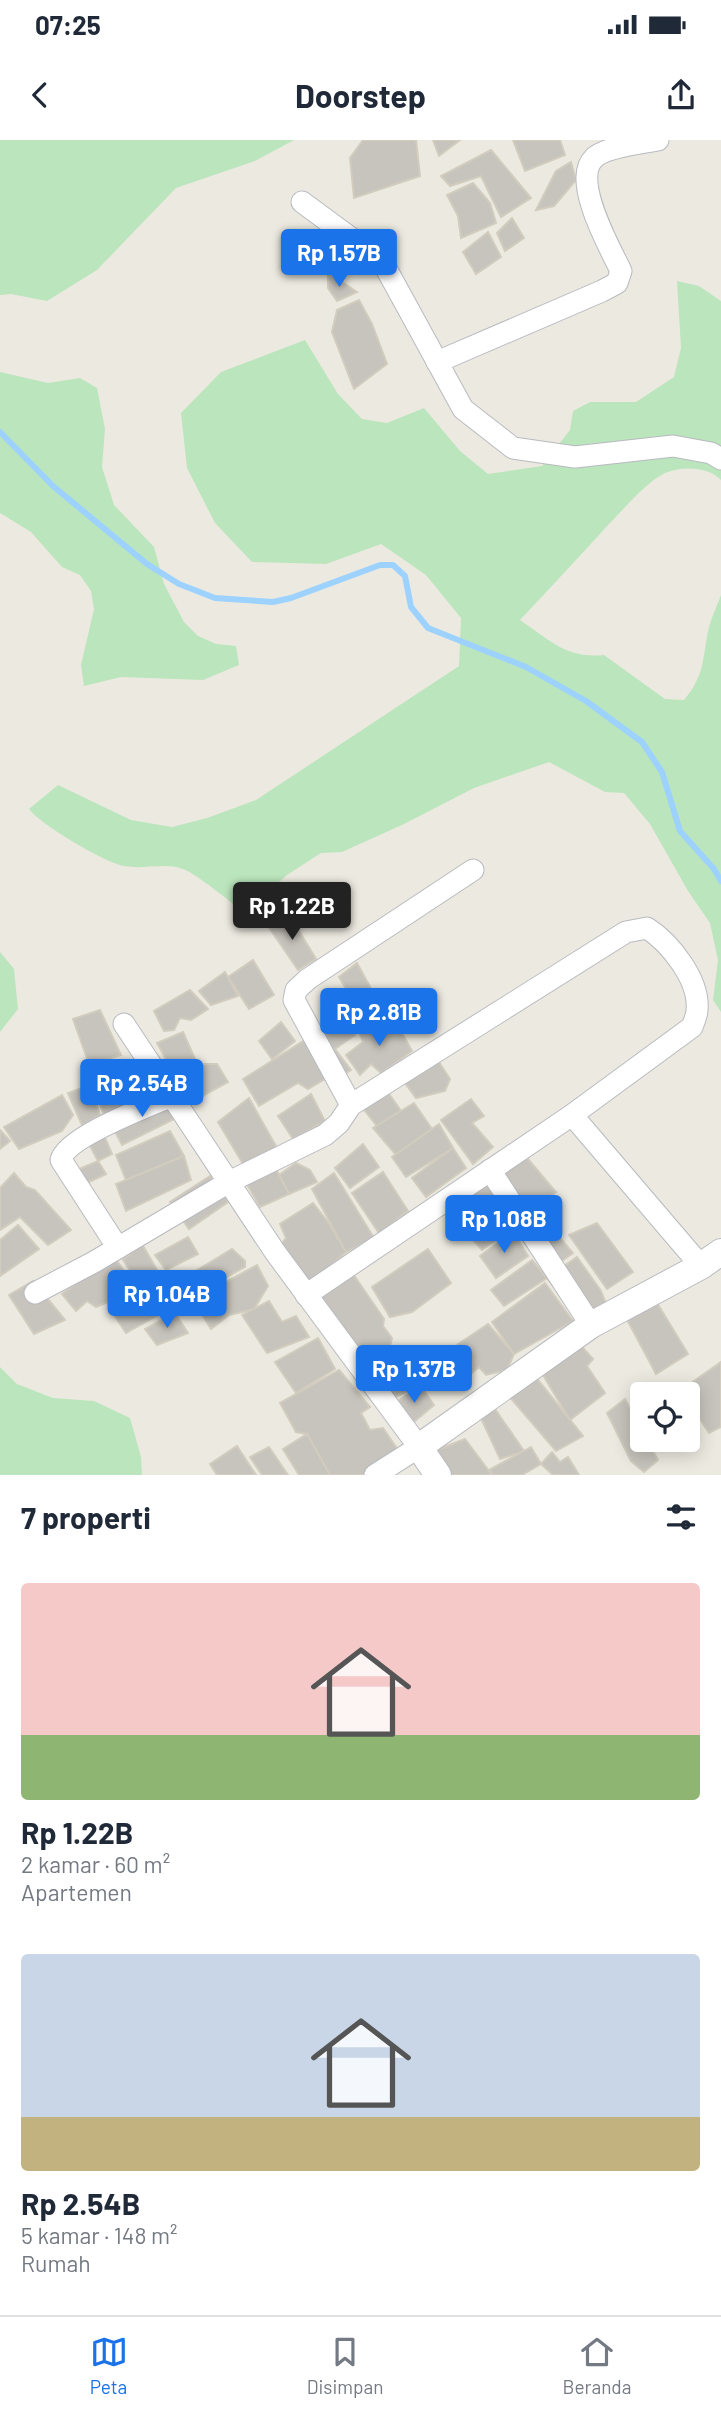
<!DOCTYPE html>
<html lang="id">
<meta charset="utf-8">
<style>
body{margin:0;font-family:Barlow,sans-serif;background:#f2f2f3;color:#1f2937;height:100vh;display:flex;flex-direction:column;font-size:26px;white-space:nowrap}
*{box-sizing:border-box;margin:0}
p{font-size:23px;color:#747a83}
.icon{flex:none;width:38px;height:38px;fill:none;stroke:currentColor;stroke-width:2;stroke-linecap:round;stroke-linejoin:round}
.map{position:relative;height:1335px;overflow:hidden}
.panel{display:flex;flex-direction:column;background:#fff;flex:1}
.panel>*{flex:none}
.fabs{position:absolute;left:630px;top:1242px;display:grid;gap:14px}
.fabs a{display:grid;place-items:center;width:70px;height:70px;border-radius:7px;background:#fff;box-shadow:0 4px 18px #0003;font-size:35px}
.price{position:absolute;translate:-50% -60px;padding:0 16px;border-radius:7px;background:#1a73e8;color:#fff;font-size:23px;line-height:46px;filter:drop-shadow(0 2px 4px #0008)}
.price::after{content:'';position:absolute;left:50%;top:42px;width:21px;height:16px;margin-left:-10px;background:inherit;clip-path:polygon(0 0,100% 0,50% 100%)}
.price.on{background:#222;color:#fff}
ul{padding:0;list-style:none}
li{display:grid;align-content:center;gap:14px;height:371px;padding:0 21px}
li span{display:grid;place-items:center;height:217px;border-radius:7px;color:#555}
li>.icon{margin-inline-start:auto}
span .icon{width:126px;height:126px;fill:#fffc;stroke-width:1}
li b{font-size:30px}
h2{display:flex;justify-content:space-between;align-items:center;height:84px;padding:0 21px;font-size:30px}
.status{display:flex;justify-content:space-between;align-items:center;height:49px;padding:0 35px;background:#fff;direction:ltr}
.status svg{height:19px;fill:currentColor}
header{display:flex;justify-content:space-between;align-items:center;height:91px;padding:0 21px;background:#fff;font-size:32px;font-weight:700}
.dock{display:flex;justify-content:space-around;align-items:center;height:98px;border-top:2px solid #e0e1e3;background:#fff;font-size:19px;color:#747a83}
.dock a{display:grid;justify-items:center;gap:4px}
.dock .on{color:#1a73e8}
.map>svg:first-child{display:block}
.green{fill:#bbe5bc}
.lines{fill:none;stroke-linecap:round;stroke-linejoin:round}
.stream{stroke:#9dd2ff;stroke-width:6}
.building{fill:#c7c4bd;stroke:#d1ccbe;stroke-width:2}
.minor-casing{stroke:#b8bac0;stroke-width:23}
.tertiary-casing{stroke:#b8bac0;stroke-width:28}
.minor{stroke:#fff;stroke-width:21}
.tertiary{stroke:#fff;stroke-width:26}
</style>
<div class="status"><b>07:25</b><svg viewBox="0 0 49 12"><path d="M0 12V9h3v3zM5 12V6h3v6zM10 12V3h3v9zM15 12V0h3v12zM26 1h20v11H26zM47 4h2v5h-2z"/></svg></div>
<header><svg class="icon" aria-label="back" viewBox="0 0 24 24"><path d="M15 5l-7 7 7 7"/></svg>Doorstep<svg class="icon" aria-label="share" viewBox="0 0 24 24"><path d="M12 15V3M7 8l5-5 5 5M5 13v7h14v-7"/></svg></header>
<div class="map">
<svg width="721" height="1335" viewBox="0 0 721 1335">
<rect width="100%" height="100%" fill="#eceae0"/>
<g class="green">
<polygon points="0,0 294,0 255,21 176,48 97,130 47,161 11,154 0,155"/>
<path d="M677,141l22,5 22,15v179c-13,-14 -40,-14 -56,-7 -19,9 -41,36 -56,51 -29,32 -59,64 -89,96 30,20 46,39 84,35l61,44 19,1c22,-26 18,-43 25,-73 3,-11 8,-21 12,-32v417l-8,-12 5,-40 -8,-37 -22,-32 -38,-67 -26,-31 -19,-1 -56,-30 -75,26 -70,36 -62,28 -21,1 -34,22 -43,37c-14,-10 -47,-38 -61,-43 -19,-7 -39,1 -59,-3 -20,-4 -83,-41 -95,-57l29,-24 73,35 41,7 35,-9 49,-18 203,-134 2,-48 -35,-43 -45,-31 -55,20 -74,-2 -37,-39 -28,-55 -6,-55 40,-41 84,-32 33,54 24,25 25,4 37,-15 36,43 28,23 54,-8 28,-36 3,-19 17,-9h46l38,-25 7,-29z"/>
<polygon points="0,232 48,243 80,238 97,248 105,289 102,327 114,365 154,407 164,444 184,482 198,496 216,504 236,506 239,525 203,540 121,537 84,546 81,525 94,469 91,451 80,435 62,427 31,392 0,373"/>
<polygon points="0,812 14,829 18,869 0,892"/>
<polygon points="0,1227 17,1244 53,1258 94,1261 130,1278 141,1317 142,1335 0,1335"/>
</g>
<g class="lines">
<polyline class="stream" points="0,292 53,346 147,424 179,444 215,458 273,462 291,458 380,425 393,425 405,436 411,467 428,488 526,527 586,561 642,602 662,632 680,691 714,729 721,741"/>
</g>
<g class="building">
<polygon points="363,0 416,0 420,36 354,58 350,18"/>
<polygon points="433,0 460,0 439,16"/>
<polygon points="513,0 560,0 565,15 525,31"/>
<polygon points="491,10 531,58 501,77 481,36 450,46 441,36"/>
<polygon points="571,22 576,40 554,66 536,70 556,31"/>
<polygon points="473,43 490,63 496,83 461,98 458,76 447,55"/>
<polygon points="512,78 524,98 505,111 497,93"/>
<polygon points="488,92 501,117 476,134 463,112"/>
<polygon points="328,135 344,143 357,152 337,161 328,148"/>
<polygon points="359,160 372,184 387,224 354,249 332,192 337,170"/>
<polygon points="288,773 316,819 298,830 268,786"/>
<polygon points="253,820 274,855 249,869 228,837"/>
<polygon points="357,823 375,856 357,867 339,837"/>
<polygon points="225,832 238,856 211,865 199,851"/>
<polygon points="190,850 208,869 191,880 180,878 174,890 164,891 154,871"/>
<polygon points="100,870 121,915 89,924 73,879"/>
<polygon points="344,877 355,895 335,909 351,930 341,936 318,894"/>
<polygon points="376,879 382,894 397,884 412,911 381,933 371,924 360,935 346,915 363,902 359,891"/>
<polygon points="281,882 295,901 272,919 259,901"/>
<polygon points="183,892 196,921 173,932 157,903"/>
<polygon points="305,900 327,938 308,949 298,943 259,966 243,939"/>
<polygon points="435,916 450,939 445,951 416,958 402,939"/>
<polygon points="135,921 155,950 104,976 90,933"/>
<polygon points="204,924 217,924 228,942 193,961 183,938"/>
<polygon points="90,945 100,975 82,985 68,953"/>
<polygon points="385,948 401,971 377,986 361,966"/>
<polygon points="160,952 174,979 122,1005 109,980"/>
<polygon points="311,954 325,981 293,999 278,976"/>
<polygon points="62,955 73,975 62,991 19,1009 4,987"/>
<polygon points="249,958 277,1008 243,1024 218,982"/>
<polygon points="471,959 484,976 472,983 493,1007 473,1024 441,980"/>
<polygon points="414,963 432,989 396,1015 373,988"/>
<polygon points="439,984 453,1008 406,1037 392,1017"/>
<polygon points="0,990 10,1001 0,1009"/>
<polygon points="170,991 184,1016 126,1040 116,1015"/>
<polygon points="103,993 112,1014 98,1021 88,1002"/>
<polygon points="363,1004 379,1027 350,1048 335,1028"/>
<polygon points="453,1008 466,1028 426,1057 412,1038"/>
<polygon points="522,1012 556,1052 535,1067 525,1057 507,1072 489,1039"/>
<polygon points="184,1016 191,1040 126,1071 116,1044"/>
<polygon points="98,1021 106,1034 85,1044 77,1030"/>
<polygon points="296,1023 310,1030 317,1042 289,1054 279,1035"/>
<polygon points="274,1025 289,1054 260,1067 245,1041"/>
<polygon points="383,1032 408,1071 379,1093 352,1053"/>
<polygon points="14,1033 26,1047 35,1050 71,1090 48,1105 20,1077 0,1090 0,1048"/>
<polygon points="334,1033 374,1098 346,1112 312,1049"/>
<polygon points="210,1036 228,1062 189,1089 170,1062"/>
<polygon points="484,1039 498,1063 462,1088 450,1064"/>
<polygon points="313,1063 328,1082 346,1112 318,1136 303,1143 279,1107 286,1098 280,1084"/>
<polygon points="494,1068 509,1090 482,1110 462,1088"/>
<polygon points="597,1083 633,1132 607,1149 569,1095"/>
<polygon points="18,1085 39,1109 0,1136 0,1100"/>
<polygon points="550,1086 573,1113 550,1129 530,1099"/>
<polygon points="513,1092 528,1116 496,1138 480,1116"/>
<polygon points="188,1097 198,1114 166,1130 155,1115"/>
<polygon points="142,1104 161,1137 142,1148 123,1120"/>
<polygon points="232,1109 245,1121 245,1127 204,1149 194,1132"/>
<polygon points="428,1109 451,1143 412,1172 390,1177 372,1147"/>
<polygon points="114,1116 136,1150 96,1167 87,1161 76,1171 62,1154"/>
<polygon points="577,1117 601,1151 607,1166 580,1181 547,1138"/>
<polygon points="532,1120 547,1138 504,1166 491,1150"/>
<polygon points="257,1125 268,1146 254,1169 229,1175 211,1189 193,1160"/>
<polygon points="351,1131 384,1179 383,1186 392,1198 390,1206 364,1220 313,1155"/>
<polygon points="33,1141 65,1180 34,1194 9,1155"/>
<polygon points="545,1143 573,1181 514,1214 492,1182"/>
<polygon points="160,1148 174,1166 126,1193 112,1172"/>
<polygon points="651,1153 688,1214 656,1234 623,1172"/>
<polygon points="269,1161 282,1182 296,1176 309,1197 267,1213 242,1175"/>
<polygon points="175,1173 188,1193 157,1205 145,1189"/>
<polygon points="488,1184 514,1214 507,1230 486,1235 479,1227 465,1239 445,1213"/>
<polygon points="318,1198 335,1229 296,1253 275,1222"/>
<polygon points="577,1201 593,1219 587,1226 605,1253 570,1280 540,1230"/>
<polygon points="395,1212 420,1245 392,1259 373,1230"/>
<polygon points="721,1222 721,1287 709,1293 688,1261 688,1255 683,1255 681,1250"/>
<polygon points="339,1230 370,1267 361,1273 370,1290 383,1288 400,1313 365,1335 330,1335 307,1294 296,1292 280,1263"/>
<polygon points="534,1235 583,1296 556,1311 508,1255"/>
<polygon points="420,1245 434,1265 410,1285 393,1265"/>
<polygon points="625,1259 642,1291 642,1300 647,1300 658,1320 644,1332 631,1321 607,1273"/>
<polygon points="495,1269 524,1311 500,1319 481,1278"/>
<polygon points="307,1294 330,1335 299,1335 283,1309"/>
<polygon points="465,1299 492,1335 449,1335 434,1311"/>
<polygon points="237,1306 256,1335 217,1335 210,1324"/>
<polygon points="269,1307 288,1335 262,1335 250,1317"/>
<polygon points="531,1307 541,1324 522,1335 493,1335 489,1330"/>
<polygon points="552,1312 560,1322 568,1317 579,1335 553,1335 541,1324"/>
</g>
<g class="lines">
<g class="minor-casing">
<g id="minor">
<polyline points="302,62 382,121 463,269 513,308 575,317 673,306 711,313 721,319"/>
<path d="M437,222l165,-71 15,-8 4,-12c-11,-23 -50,-91 -27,-113 11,-11 48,-15 64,-18"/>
<polyline points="124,884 275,1112 419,1307 375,1335"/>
<polyline points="351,965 294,860 296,850 308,839 473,730"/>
<polyline points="572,975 701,1126"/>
<polyline points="490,1030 591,1185"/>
<path d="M118,1108l-57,-88c5,-23 88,-54 111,-64"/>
<path d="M35,1153l59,-31 135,-80 96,-47 14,-12 12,-18 275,-173 21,-4c23,15 53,52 50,82 0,5 -3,12 -5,17l-120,88 -266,180"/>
</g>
</g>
<g class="tertiary-casing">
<polyline id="tertiary" points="438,1335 419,1307 591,1185 701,1126 721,1112"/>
</g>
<use href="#minor" class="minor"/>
<use href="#tertiary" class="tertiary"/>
</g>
</svg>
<div class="fabs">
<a><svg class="icon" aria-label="locate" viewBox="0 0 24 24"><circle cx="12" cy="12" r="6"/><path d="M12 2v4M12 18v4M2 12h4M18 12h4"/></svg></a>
</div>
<b class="price" style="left:339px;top:149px">Rp 1.57B</b>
<b class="price on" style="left:292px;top:802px">Rp 1.22B</b>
<b class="price" style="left:379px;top:908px">Rp 2.81B</b>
<b class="price" style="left:142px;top:979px">Rp 2.54B</b>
<b class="price" style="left:504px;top:1115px">Rp 1.08B</b>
<b class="price" style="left:167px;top:1190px">Rp 1.04B</b>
<b class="price" style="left:414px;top:1265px">Rp 1.37B</b>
</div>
<section class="panel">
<h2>7 properti<svg class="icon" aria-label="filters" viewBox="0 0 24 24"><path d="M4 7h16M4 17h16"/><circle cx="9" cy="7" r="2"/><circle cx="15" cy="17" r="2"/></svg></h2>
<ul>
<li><span style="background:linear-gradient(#f6c9c9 70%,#8fb573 0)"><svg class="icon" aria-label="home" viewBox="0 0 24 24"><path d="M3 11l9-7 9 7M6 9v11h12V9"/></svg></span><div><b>Rp 1.22B</b><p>2 kamar · 60 m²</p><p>Apartemen</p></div></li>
<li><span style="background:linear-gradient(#c9d6e8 75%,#c2b280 0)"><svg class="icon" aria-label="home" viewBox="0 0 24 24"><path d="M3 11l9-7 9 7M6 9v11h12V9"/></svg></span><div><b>Rp 2.54B</b><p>5 kamar · 148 m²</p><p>Rumah</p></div></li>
</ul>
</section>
<nav class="dock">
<a class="on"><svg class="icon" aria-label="map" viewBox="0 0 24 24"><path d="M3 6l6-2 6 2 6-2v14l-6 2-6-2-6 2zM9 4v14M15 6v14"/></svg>Peta</a>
<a><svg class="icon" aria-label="saved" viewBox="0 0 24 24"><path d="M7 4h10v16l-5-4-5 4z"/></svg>Disimpan</a>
<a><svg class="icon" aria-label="home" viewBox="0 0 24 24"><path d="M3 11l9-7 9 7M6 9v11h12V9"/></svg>Beranda</a>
</nav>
